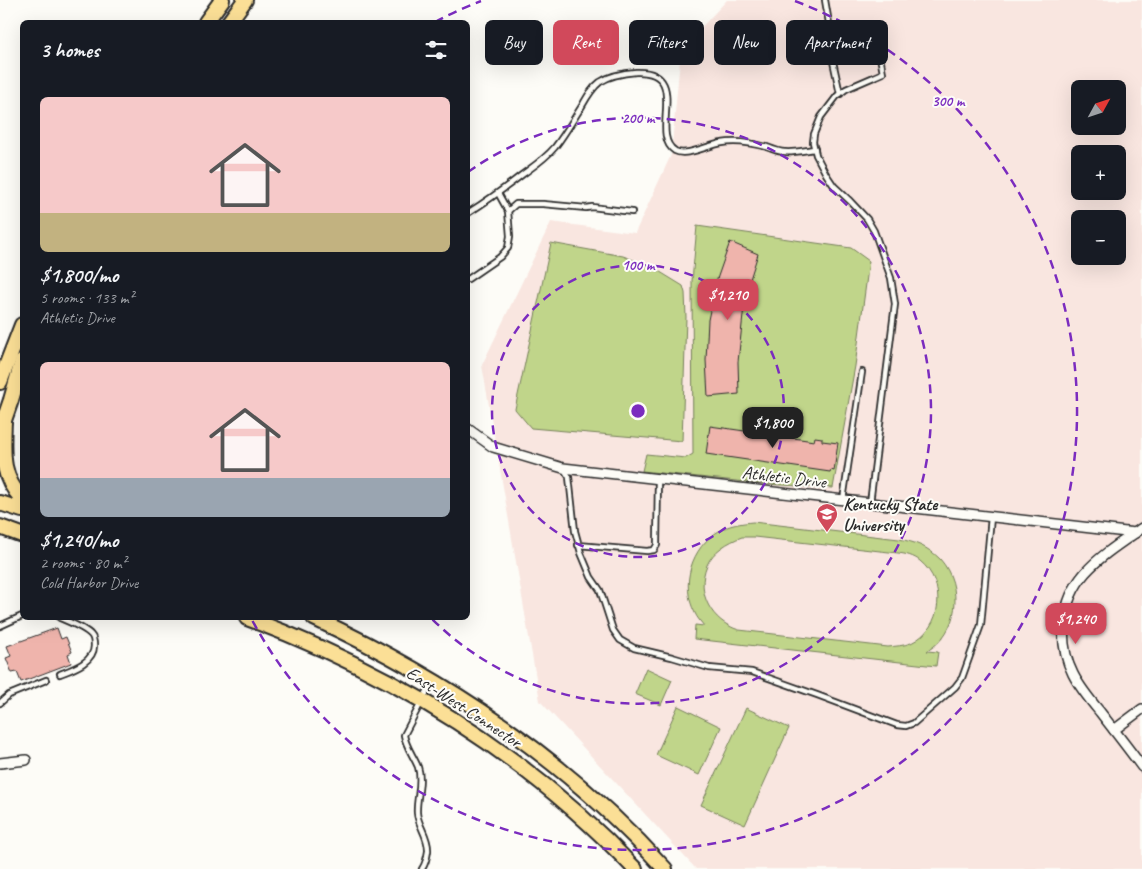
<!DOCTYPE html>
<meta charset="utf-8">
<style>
body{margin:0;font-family:Caveat,sans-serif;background:#20242c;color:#f1f3f6;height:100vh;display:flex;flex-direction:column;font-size:19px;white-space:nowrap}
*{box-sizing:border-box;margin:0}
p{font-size:16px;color:#9ea1a6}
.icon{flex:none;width:28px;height:28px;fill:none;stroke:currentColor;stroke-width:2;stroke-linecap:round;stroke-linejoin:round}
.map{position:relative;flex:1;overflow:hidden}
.panel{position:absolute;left:20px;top:20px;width:450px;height:600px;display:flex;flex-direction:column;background:#171b24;border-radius:8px;box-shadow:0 5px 20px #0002}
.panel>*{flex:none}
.banner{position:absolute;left:485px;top:20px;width:475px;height:45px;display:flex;gap:10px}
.needle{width:32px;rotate:50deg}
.tools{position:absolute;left:1071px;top:80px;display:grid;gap:10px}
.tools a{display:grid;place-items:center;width:55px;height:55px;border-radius:8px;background:#171b24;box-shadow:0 5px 20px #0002;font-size:25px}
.price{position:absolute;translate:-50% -42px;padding:0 11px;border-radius:10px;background:#d1495b;color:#fff;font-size:16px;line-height:32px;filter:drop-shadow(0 1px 2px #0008)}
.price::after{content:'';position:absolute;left:50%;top:30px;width:15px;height:11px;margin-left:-8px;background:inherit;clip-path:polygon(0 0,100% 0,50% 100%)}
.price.selected{background:#222;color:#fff}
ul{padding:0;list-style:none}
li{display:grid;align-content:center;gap:10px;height:265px;padding:0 20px}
li span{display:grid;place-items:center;height:155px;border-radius:8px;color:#555}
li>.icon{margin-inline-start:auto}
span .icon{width:90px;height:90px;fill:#fffc;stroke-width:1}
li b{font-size:21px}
h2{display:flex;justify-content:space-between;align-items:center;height:60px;padding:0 20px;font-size:21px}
.chip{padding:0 18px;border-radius:8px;background:#171b24;box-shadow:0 5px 20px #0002;font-size:18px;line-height:45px}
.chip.selected{background:#d1495b;color:#fff}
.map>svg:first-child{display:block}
.built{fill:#f9e6e0;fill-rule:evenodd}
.green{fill:#c0d58a;stroke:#76805a;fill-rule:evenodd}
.building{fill:#efb4ac;stroke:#2b2b2b}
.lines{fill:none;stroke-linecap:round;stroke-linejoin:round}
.service-casing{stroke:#2b2b2b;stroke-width:8}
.minor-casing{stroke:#2b2b2b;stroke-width:12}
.primary-casing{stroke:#2b2b2b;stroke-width:18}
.service{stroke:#fdfcf7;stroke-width:4.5}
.minor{stroke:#fdfcf7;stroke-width:9}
.primary{stroke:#fbdf96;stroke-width:14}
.ring{fill:none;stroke:#7b2cbf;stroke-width:2.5;stroke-dasharray:9 6}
.labels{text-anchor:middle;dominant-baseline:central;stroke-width:4;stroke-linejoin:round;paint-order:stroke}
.street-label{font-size:18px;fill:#2b2b2b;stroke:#fdfcf7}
.poi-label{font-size:18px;font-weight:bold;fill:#2b2b2b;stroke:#fdfcf7;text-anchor:start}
.centre{fill:#7b2cbf;stroke:#fdfcf7;stroke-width:2.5}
.ring-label{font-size:15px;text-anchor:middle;font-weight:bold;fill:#7b2cbf;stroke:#fdfcf7;stroke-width:4;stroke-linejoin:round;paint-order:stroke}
</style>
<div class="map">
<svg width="1142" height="869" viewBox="0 0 1142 869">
<rect width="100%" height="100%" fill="#fdfcf7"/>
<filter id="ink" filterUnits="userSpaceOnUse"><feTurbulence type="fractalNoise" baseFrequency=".02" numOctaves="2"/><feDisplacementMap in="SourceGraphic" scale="10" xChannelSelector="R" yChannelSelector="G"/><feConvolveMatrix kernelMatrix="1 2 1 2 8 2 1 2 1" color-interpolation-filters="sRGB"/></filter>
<g filter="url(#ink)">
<path class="built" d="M727,0h415v869h-446l-156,-168 -58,-336 69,-143 84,11 36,-78 10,-106zM1080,89h38v37h-38zM1080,154h38v37h-38zM1080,219h38v37h-38z"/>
<g class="green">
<polygon points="697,226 851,248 869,261 855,366 833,488 765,484 642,471 646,454 686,458 693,454 692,281"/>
<polygon points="551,243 623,256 652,267 683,286 685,293 686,317 682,441 531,428 515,409"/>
<path d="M753,522l146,17c16,3 29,8 41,20 24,27 19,74 -13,92l11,1 -2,14 -242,-27 1,-14 9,1c-3,-4 -7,-8 -9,-13 -15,-28 -4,-66 24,-82 9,-6 23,-8 34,-9zM742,537h12l144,16c8,1 16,3 22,8 27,22 23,67 -9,82 -8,3 -15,3 -23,4l-149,-17c-27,-8 -44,-37 -32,-65 6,-14 21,-23 35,-28z"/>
<polygon points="646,668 672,680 661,705 635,694"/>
<polygon points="678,706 721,727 699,775 656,755"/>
<polygon points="746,708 789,728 745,825 701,805"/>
</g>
<g class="building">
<polygon points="730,242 758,254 751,276 744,306 738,362 739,394 708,397 706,360 708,320 716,282"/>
<polygon points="710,426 814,441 815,437 822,438 822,441 838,443 834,471 831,470 830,472 706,454"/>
<polygon points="57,628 61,639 66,637 72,652 68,654 71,663 21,682 17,672 12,673 6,658 11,656 7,646"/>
</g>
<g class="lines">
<g class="service-casing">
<g id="service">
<polyline points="825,0 830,29 830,39 831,52 840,94"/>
<polyline points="508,211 516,204 543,204 586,208 592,207 632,212"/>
<path d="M468,213c19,-12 37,-25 55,-39 11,-8 23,-16 32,-27 10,-13 18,-27 27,-41 5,-9 10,-18 18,-24 11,-7 23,-9 36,-10 56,-2 12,62 39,79 11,6 34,-6 47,-8 15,-3 30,0 45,4 5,2 12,5 18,5 9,1 20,-2 30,-3"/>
<polyline points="468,279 500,257 508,248 510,236 508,211 498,193"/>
<polyline points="564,469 569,477 575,531 581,553 591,577 600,590 613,630 620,640 634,648 672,657 709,668 752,672 817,695 897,725 906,726 914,723 955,687 962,678 981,625 991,517"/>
<polyline points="843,500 862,372"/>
<polyline points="870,503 895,304 891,278 874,231 867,219 850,201 834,186 826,174 816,155 813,142 814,134 821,117 837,96 846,89 883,73 875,30"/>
<polyline points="578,545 647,551 654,550 657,545 658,479"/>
<path d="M60,618c9,4 25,10 31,17 3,3 3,7 3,11 0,16 -21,23 -34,28"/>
<polyline points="0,626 22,616"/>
<polyline points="0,703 9,695 46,680"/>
<path d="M422,869c4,-6 5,-11 6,-18 1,-14 -10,-25 -11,-38 -1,-15 6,-31 1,-46 -5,-12 -12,-20 -14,-32l28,-53"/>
</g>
</g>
<g class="minor-casing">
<g id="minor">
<polyline points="468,429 493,447 563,468 1135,533"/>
<path d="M1142,528c-20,14 -41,27 -57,45 -24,28 -28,69 -12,101 7,14 17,26 27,38 14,18 28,36 42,55"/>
<polyline points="1114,730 1142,709"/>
<polyline points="0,763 26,760"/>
</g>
</g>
<g class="primary-casing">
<g id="primary">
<polyline points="206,22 222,0"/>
<polyline points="229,22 245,0"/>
<polyline points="0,382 22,325"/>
<path d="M4,420c-1,33 -4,55 18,79"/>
<polyline points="1,429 11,400 22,362"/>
<polyline points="0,503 22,510"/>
<polyline points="0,527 22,535"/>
<path d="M247,618c148,55 279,136 388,251"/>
<path d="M314,618c135,63 251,141 351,251"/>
</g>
</g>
<use href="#service" class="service"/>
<use href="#minor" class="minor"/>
<use href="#primary" class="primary"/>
</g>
</g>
<g class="ring">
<circle cx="638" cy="411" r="146"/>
<path d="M468 172A293 293 0 1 1 431 618"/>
<path d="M435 22A439 439 0 0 1 481 1M795 1A439 439 0 1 1 252 620"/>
</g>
<defs>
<g id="university-pin" transform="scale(1.125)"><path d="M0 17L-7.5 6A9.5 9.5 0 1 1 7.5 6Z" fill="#d1495b" stroke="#fdfcf7"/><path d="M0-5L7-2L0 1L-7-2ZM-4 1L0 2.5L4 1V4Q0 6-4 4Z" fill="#fff"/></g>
</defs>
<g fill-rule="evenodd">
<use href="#university-pin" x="827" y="514"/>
</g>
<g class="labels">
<g class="street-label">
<text transform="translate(784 477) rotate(7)">Athletic Drive</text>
<text transform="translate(464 707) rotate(33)">East-West Connector</text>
</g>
<g class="poi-label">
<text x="843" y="504">Kentucky State<tspan x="843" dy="21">University</tspan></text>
</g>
</g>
<circle cx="638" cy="411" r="8" class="centre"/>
<g class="ring-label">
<text x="948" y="106">300 m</text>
<text x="638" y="123">200 m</text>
<text x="638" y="270">100 m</text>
</g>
</svg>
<div class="tools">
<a><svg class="needle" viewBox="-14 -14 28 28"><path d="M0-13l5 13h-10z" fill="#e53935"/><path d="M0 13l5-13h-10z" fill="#9ea1a6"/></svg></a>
<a>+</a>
<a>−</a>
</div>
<b class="price" style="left:728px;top:321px">$1,210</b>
<b class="price selected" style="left:773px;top:449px">$1,800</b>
<b class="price" style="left:1076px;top:645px">$1,240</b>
<div class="banner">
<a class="chip">Buy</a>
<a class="chip selected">Rent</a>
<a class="chip">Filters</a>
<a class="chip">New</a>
<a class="chip">Apartment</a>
</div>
<section class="panel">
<h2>3 homes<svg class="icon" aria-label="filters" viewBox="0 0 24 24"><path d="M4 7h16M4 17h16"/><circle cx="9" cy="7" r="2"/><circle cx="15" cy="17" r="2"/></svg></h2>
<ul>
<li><span style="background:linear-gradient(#f6c9c9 75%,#c2b280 0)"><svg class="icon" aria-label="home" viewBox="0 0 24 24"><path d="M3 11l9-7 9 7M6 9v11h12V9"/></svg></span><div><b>$1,800/mo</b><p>5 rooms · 133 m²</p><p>Athletic Drive</p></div></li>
<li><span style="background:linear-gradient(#f6c9c9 75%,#9aa5b1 0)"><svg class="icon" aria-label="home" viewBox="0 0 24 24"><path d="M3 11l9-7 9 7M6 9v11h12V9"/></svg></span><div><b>$1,240/mo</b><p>2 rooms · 80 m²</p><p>Cold Harbor Drive</p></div></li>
</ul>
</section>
</div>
